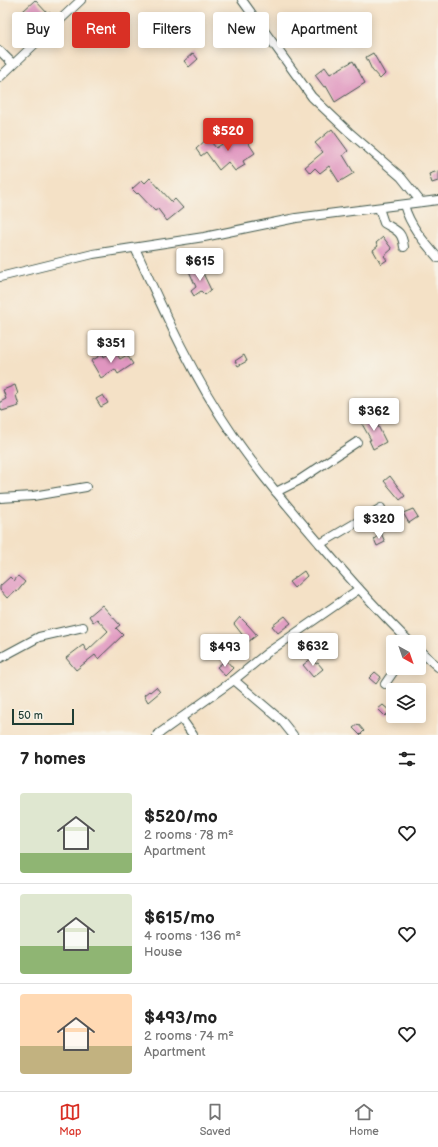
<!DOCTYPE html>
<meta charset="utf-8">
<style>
body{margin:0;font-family:"Balsamiq Sans",sans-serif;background:#f6f6f6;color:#222;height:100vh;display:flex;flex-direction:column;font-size:15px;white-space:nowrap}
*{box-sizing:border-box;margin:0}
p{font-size:13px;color:#767676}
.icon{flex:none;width:22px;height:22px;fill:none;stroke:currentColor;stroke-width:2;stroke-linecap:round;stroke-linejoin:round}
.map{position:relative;height:735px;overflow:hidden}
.details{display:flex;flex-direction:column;background:#fff;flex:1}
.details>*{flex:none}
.hud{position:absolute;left:12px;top:12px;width:414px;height:36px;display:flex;gap:8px}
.needle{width:26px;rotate:140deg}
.tools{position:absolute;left:386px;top:635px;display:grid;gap:8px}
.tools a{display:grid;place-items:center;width:40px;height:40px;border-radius:4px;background:#fff;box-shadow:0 2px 10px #0003;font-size:20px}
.scale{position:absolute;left:12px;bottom:10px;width:62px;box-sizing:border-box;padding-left:4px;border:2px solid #1f3d34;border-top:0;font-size:11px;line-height:14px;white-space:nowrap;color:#1f3d34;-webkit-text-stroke:3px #f7f3e8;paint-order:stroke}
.price{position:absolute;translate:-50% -34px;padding:0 9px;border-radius:4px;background:#fff;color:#222;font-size:13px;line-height:26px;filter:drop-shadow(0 1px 2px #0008)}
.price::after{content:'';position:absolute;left:50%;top:24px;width:12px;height:9px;margin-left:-6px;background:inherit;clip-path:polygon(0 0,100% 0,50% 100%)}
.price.on{background:#d93025;color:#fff}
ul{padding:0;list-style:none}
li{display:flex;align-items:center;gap:12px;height:100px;padding:0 20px}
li+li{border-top:1px solid #e0e0e0}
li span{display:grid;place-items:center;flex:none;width:112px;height:80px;border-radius:4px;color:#555}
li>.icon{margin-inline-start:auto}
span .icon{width:48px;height:48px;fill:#fffc;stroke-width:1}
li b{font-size:17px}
h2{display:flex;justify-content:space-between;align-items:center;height:48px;padding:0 20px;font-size:17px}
.pill{padding:0 14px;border-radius:4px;background:#fff;box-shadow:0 2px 10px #0003;font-size:14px;line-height:36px}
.pill.on{background:#d93025;color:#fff}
.tabs{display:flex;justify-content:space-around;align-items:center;height:56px;border-top:1px solid #e0e0e0;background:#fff;font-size:11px;color:#767676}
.tabs a{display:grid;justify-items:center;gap:2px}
.tabs .on{color:#d93025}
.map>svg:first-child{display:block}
.building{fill:#e096c0}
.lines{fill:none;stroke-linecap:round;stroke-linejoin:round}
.street-casing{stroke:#3f564a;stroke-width:10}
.street{stroke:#fff;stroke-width:8}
</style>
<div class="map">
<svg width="438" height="735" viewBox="0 0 438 735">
<rect width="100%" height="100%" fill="#f7f3e8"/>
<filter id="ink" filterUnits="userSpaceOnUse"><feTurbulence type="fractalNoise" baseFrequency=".025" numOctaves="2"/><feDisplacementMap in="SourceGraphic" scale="8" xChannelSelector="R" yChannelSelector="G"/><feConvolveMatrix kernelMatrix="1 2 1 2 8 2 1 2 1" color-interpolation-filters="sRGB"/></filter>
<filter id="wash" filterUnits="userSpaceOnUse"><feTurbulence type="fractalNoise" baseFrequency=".012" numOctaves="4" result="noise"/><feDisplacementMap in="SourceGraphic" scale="16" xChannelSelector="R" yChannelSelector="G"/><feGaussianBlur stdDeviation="0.9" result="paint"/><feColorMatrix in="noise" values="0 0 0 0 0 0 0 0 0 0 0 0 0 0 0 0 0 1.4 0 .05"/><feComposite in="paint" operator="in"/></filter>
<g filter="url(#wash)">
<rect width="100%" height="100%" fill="#f4e1c6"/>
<g id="blocks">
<g class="building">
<polygon points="35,0 48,14 49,12 54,18 44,28 36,18 34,21 23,11"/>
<polygon points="193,53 198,59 189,67 184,61"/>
<polygon points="373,53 385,74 380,79 372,70 366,57"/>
<polygon points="353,61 365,83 335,102 326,86 324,87 315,75 325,67 330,74"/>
<polygon points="332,129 348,151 343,155 354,173 339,182 329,166 320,173 315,168 310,173 305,167 323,152 315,143"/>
<polygon points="241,132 255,153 243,161 245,165 235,171 228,162 219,170 206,152 201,156 196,149 208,138 216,148"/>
<polygon points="438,171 438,181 432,183 429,174"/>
<polygon points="150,178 172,202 175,199 183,208 167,221 158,209 155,211 138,193 137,194 132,189 142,180 145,183"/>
<polygon points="383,237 392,249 384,256 387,260 381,264 373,250 378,246 376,243"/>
<polygon points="196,268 198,270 201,269 211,290 205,295 201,291 194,296 191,291 196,287 189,271"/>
<polygon points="114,350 120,359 127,355 133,364 118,374 115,369 101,378 91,361 103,354 104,357"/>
<polygon points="244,355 247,361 238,366 235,361"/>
<polygon points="15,385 18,394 16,395 19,406 2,411 0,408 0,402 6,399 3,390"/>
<polygon points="103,395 108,403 101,407 96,399"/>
<polygon points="377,416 381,422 377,424 386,442 373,449 369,440 371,440 362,424"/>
<polygon points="390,476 405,496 400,500 384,481"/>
<polygon points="413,509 418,517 409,523 403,513"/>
<polygon points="381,533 385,542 377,546 374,539"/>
<polygon points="304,571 307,576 294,588 289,582"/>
<polygon points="18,576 25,582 17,592 15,591 7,598 0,590 0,586 10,577 14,581"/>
<polygon points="102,605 120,625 116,628 123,635 98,659 95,655 76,670 66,658 83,645 87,651 108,631 97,619 93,622 89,616"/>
<polygon points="285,616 291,623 278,633 272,626"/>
<polygon points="240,617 248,625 257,635 248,642 234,624"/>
<polygon points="312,658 316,664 318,663 323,669 313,677 303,665"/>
<polygon points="226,660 233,668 225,676 217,667"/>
<polygon points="375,672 381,677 376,684 369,678"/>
<polygon points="156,687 160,692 148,702 144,695 149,691 150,692"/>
<polygon points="383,705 390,711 385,716 378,709"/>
<polygon points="358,724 364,731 360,735 353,728"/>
</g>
</g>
</g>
<g filter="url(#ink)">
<use href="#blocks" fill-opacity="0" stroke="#3f564a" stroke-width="1"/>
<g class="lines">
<g class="street-casing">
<g id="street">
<polyline points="242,0 312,97 349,132 401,177 421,202"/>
<polyline points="0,51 13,64"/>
<polyline points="0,77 81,0"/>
<path d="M404,205c6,21 20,37 34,53"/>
<path d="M379,208l5,15c13,8 18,8 20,24"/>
<path d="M135,248c29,64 58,129 98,187 26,38 57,74 87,109 29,34 58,67 90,98"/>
<polyline points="0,277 93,254 204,237 296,218 438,200"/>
<polyline points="276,492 298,481 357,442"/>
<polyline points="0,498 33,496 86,487"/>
<polyline points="320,544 381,508"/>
<polyline points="419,650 438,667"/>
<polyline points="0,658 39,637 83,627"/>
<polyline points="234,680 281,720 293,735"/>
<polyline points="385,684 396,668"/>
<polyline points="181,718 193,735"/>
<polyline points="157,735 234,680 267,653 359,589"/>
</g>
</g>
<use href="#street" class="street"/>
</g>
</g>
</svg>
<div class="tools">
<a><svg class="needle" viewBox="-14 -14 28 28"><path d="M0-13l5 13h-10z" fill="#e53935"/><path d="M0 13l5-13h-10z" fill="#767676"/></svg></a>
<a><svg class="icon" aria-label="layers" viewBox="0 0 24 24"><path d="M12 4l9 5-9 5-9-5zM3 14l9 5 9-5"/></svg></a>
</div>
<div class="scale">50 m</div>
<b class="price on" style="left:228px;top:152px">$520</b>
<b class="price" style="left:200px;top:282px">$615</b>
<b class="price" style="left:111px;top:364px">$351</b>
<b class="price" style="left:374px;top:432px">$362</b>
<b class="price" style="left:379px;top:540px">$320</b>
<b class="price" style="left:313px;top:667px">$632</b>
<b class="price" style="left:225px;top:668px">$493</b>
<div class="hud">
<a class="pill">Buy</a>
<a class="pill on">Rent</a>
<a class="pill">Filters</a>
<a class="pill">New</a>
<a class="pill">Apartment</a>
</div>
</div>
<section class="details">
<h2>7 homes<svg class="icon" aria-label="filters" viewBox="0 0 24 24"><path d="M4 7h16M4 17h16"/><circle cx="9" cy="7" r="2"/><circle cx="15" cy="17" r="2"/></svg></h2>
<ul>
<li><span style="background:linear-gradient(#dfe7d0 75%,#8fb573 0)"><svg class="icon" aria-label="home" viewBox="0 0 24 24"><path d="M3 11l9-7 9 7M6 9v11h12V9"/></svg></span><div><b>$520/mo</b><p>2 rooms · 78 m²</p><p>Apartment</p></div><svg class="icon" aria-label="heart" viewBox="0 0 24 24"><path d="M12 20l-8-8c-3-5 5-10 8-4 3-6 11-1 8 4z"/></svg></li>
<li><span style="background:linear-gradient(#dfe7d0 65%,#8fb573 0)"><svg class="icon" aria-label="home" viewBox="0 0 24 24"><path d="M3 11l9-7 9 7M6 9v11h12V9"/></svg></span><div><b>$615/mo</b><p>4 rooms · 136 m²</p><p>House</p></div><svg class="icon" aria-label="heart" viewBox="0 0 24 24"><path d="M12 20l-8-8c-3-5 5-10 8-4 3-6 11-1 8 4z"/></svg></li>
<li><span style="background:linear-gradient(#ffd9b3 65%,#c2b280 0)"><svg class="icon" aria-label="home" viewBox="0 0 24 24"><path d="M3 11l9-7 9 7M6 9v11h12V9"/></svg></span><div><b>$493/mo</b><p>2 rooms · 74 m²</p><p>Apartment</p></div><svg class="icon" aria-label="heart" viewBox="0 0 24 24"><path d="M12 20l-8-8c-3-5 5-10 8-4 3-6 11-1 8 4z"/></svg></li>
</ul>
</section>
<nav class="tabs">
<a class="on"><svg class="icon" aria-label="map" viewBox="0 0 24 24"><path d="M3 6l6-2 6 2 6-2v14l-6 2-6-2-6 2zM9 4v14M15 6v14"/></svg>Map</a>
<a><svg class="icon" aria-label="saved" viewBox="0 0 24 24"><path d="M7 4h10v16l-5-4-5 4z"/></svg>Saved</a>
<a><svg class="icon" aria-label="home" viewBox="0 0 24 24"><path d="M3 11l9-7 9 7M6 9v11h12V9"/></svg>Home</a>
</nav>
